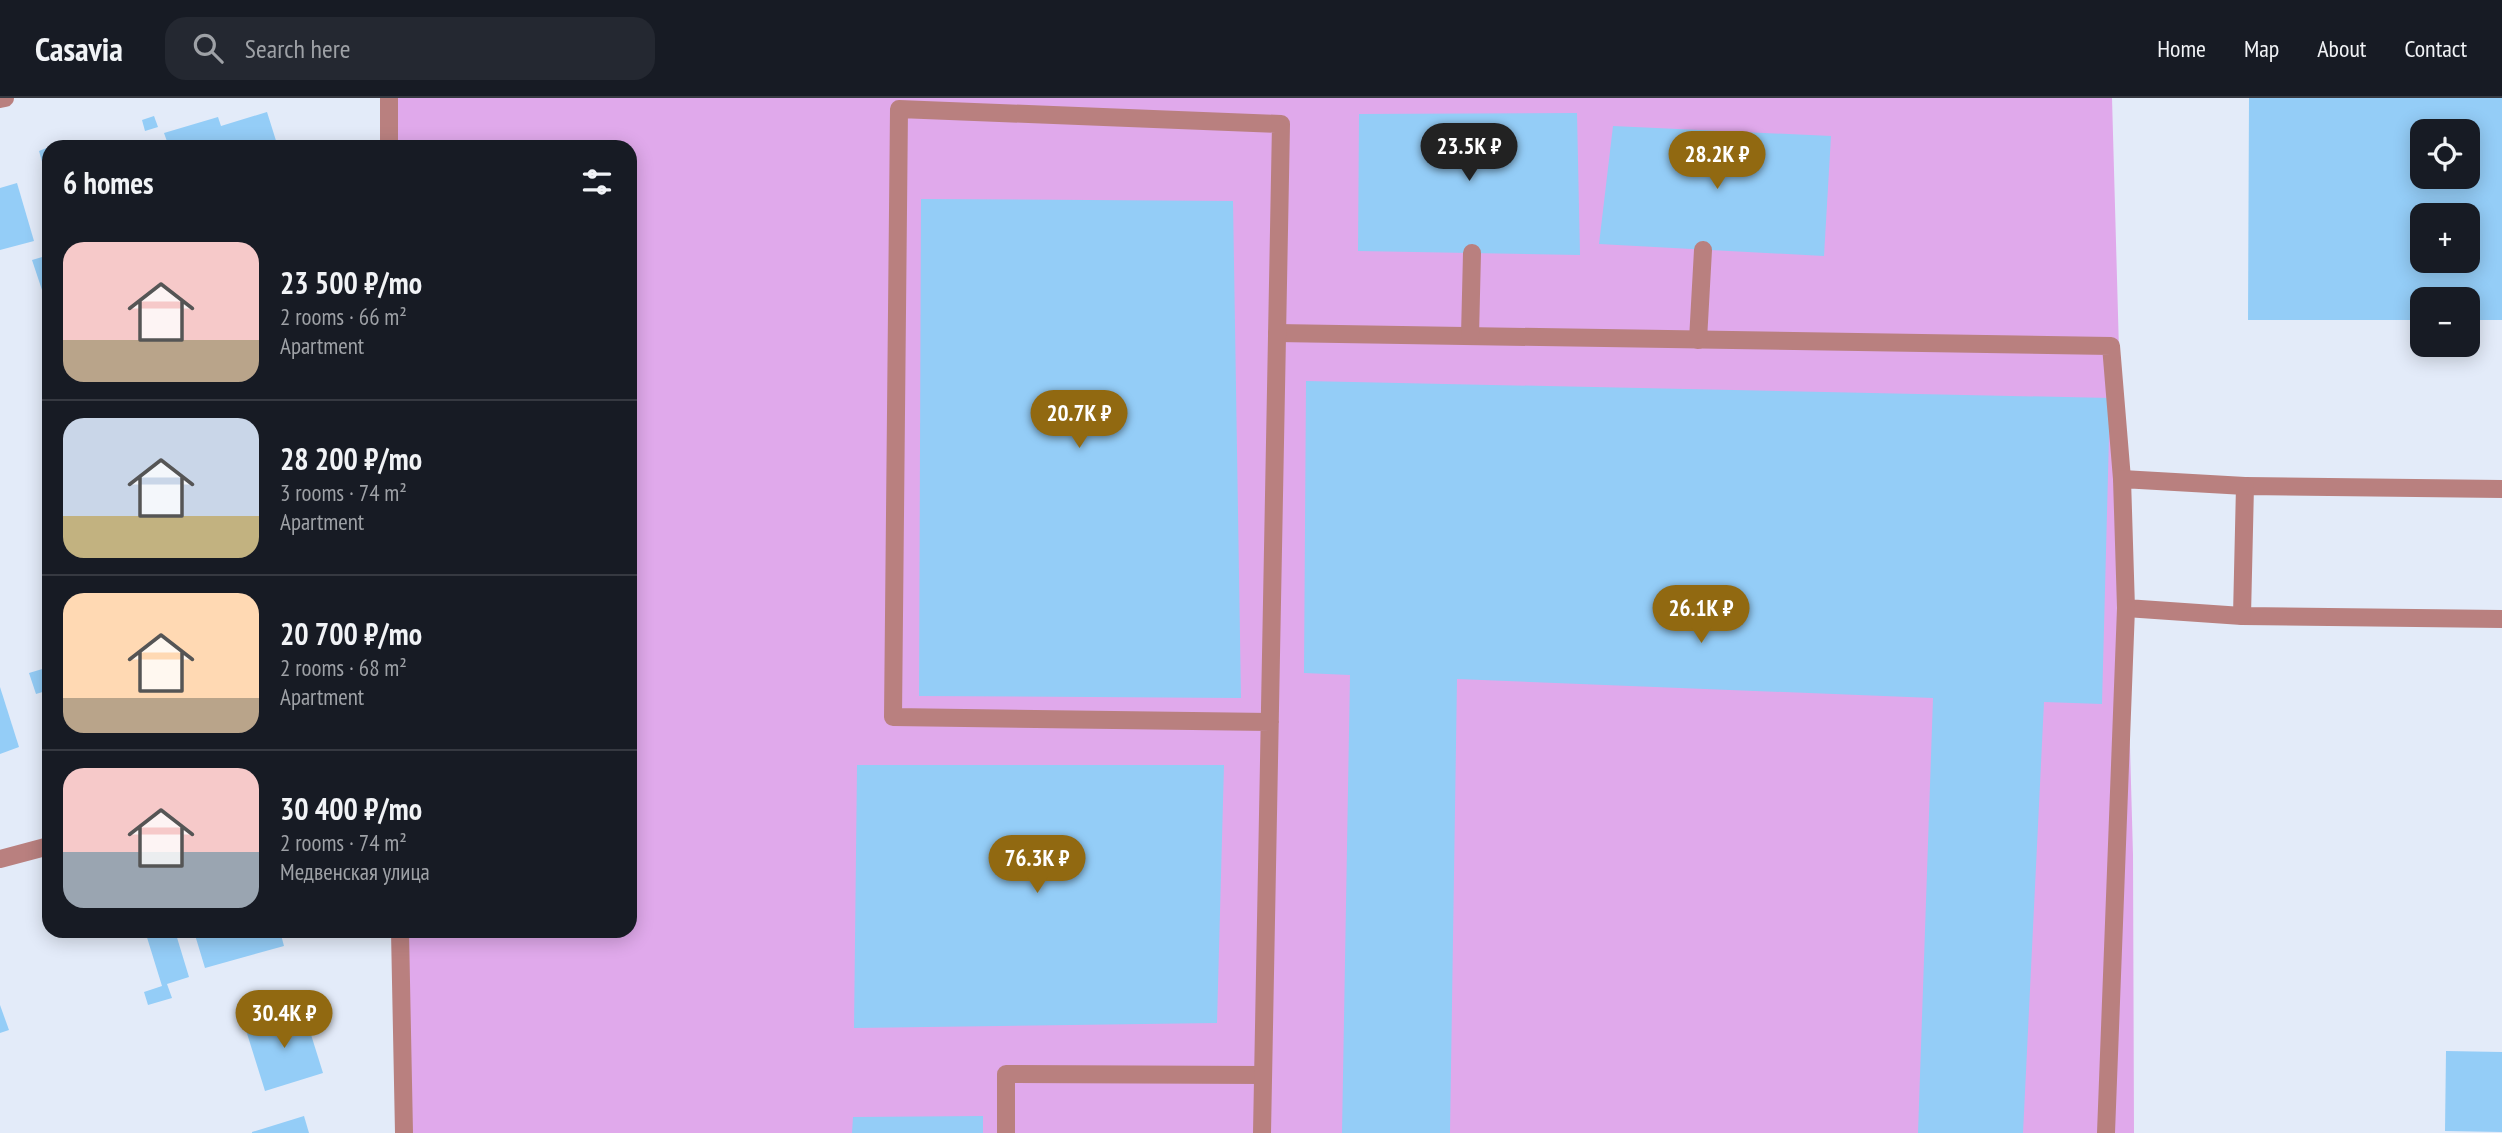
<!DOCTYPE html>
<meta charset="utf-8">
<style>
body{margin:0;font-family:"PT Sans Narrow",sans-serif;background:#242831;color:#f1f3f6;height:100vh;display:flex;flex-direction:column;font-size:26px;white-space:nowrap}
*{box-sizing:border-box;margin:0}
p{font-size:23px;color:#9ea1a6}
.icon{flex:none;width:38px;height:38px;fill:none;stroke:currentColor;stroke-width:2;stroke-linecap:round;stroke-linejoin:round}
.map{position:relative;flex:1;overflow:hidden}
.sheet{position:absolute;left:42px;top:42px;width:595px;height:798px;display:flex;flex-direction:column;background:#171b24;border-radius:21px;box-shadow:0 4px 18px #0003}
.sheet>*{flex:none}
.controls{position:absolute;left:2410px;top:21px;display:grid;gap:14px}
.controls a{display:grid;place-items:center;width:70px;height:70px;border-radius:14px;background:#171b24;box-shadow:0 4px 18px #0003;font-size:35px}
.price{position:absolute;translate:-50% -60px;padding:0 16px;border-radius:24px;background:#916911;color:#fff;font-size:23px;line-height:46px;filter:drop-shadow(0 2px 4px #0008)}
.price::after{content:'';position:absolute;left:50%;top:42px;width:21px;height:16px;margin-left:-10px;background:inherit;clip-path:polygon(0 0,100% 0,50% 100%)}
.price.on{background:#222;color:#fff}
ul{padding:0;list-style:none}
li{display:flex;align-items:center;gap:21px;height:175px;padding:0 21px}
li+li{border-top:2px solid #363941}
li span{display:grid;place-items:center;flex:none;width:196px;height:140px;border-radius:21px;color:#555}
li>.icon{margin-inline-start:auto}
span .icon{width:84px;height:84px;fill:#fffc;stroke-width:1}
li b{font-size:30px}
h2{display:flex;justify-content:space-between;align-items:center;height:84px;padding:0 21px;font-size:30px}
header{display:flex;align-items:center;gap:42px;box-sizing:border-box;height:98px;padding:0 35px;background:#171b24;border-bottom:2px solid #363941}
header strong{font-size:33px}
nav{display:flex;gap:38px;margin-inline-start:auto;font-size:24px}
.search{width:490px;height:63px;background:#242831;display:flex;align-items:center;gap:18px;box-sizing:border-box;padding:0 24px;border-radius:21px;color:#9ea1a6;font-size:26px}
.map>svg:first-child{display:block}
.green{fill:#e0a9eb}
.building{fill:#94cdf7;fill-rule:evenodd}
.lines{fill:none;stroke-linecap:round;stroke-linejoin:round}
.service{stroke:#b9807f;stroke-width:18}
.minor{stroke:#b9807f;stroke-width:18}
</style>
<header>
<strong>Casavia</strong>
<div class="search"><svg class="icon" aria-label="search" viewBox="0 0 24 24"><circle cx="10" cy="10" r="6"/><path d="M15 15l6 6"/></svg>Search here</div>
<nav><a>Home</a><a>Map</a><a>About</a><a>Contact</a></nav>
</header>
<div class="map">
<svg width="2502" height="1035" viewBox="0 0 2502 1035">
<rect width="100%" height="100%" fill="#e3ebf9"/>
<polygon class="green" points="394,0 2112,0 2133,757 2134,1035 406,1035 404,833 630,833 630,49 395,49"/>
<g class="building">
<path d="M2249,0h253v222h-34v-21h-46v21h-174zM2422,33h46v46h-46zM2422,117h46v46h-46z"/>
<polygon points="267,14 278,49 169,49 164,35 218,19 221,28"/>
<polygon points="1577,15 1580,157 1358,153 1359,16"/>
<polygon points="154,18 158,29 145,33 142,22"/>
<polygon points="1613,28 1831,38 1824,158 1599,146"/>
<polygon points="49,49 49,85 48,85 39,53"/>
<polygon points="17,85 34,143 0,152 0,90"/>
<polygon points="921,101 1233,103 1241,600 919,598"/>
<polygon points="49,157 49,190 42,192 32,162"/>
<polygon points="1306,283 2110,300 2102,606 2044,604 2023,1035 1918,1035 1933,600 1457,581 1450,1035 1342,1035 1350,577 1304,575"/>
<polygon points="49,569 49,592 36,596 29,575"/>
<polygon points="0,589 19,649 0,656"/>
<polygon points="857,667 1224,667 1217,925 854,930"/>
<polygon points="145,833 175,833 189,879 167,886 172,900 148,907 144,894 162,888"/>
<polygon points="203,833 280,833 284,848 205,870 195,837 203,835"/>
<polygon points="0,907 9,932 0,935"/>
<polygon points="303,911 323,975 265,993 245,929"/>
<polygon points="2446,953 2502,954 2502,1034 2445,1033"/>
<polygon points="304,1018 309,1035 252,1035 252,1034"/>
<polygon points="983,1018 983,1035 852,1035 853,1019"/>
</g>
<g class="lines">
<g class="service">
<polyline points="1277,235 2111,248 2122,381"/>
<polyline points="1470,238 1472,155"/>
<polyline points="1698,242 1703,152"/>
<polyline points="2502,391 2245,388 2242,518 2502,521"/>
<polyline points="2242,518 2126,510 2122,381 2245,388"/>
<polyline points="1006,1035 1006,976 1263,977"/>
<polyline points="1262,1035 1281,26 899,11 893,619 1270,624"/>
<polyline points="2106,1035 2126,510"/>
</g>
<g class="minor">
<polyline points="389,0 389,49"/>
<polyline points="0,1 5,0"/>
<polyline points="0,761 49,748"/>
<polyline points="400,833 404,1035"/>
</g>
</g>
</svg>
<div class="controls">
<a><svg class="icon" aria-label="locate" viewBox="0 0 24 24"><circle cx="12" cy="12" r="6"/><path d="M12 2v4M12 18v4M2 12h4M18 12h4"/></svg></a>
<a>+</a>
<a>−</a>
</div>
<b class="price on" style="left:1469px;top:85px">23.5K ₽</b>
<b class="price" style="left:1717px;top:93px">28.2K ₽</b>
<b class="price" style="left:1079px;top:352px">20.7K ₽</b>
<b class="price" style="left:1701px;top:547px">26.1K ₽</b>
<b class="price" style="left:1037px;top:797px">76.3K ₽</b>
<b class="price" style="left:284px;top:952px">30.4K ₽</b>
<section class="sheet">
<h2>6 homes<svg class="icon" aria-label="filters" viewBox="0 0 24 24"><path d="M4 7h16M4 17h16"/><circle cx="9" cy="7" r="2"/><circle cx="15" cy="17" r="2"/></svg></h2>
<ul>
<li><span style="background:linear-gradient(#f6c9c9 70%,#b9a48a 0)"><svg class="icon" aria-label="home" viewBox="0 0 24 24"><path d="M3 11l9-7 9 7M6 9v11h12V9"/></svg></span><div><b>23 500 ₽/mo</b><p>2 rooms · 66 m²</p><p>Apartment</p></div></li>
<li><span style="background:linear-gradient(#c9d6e8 70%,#c2b280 0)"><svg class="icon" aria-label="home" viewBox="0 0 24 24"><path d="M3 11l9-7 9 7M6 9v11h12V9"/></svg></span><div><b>28 200 ₽/mo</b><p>3 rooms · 74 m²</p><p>Apartment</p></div></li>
<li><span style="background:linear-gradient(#ffd9b3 75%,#b9a48a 0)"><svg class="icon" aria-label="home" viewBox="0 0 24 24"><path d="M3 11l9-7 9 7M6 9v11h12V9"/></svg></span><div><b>20 700 ₽/mo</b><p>2 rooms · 68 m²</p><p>Apartment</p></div></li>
<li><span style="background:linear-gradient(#f6c9c9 60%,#9aa5b1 0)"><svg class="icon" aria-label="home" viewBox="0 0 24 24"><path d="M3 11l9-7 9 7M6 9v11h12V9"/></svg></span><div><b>30 400 ₽/mo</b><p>2 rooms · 74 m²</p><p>Медвенская улица</p></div></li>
</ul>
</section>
</div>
